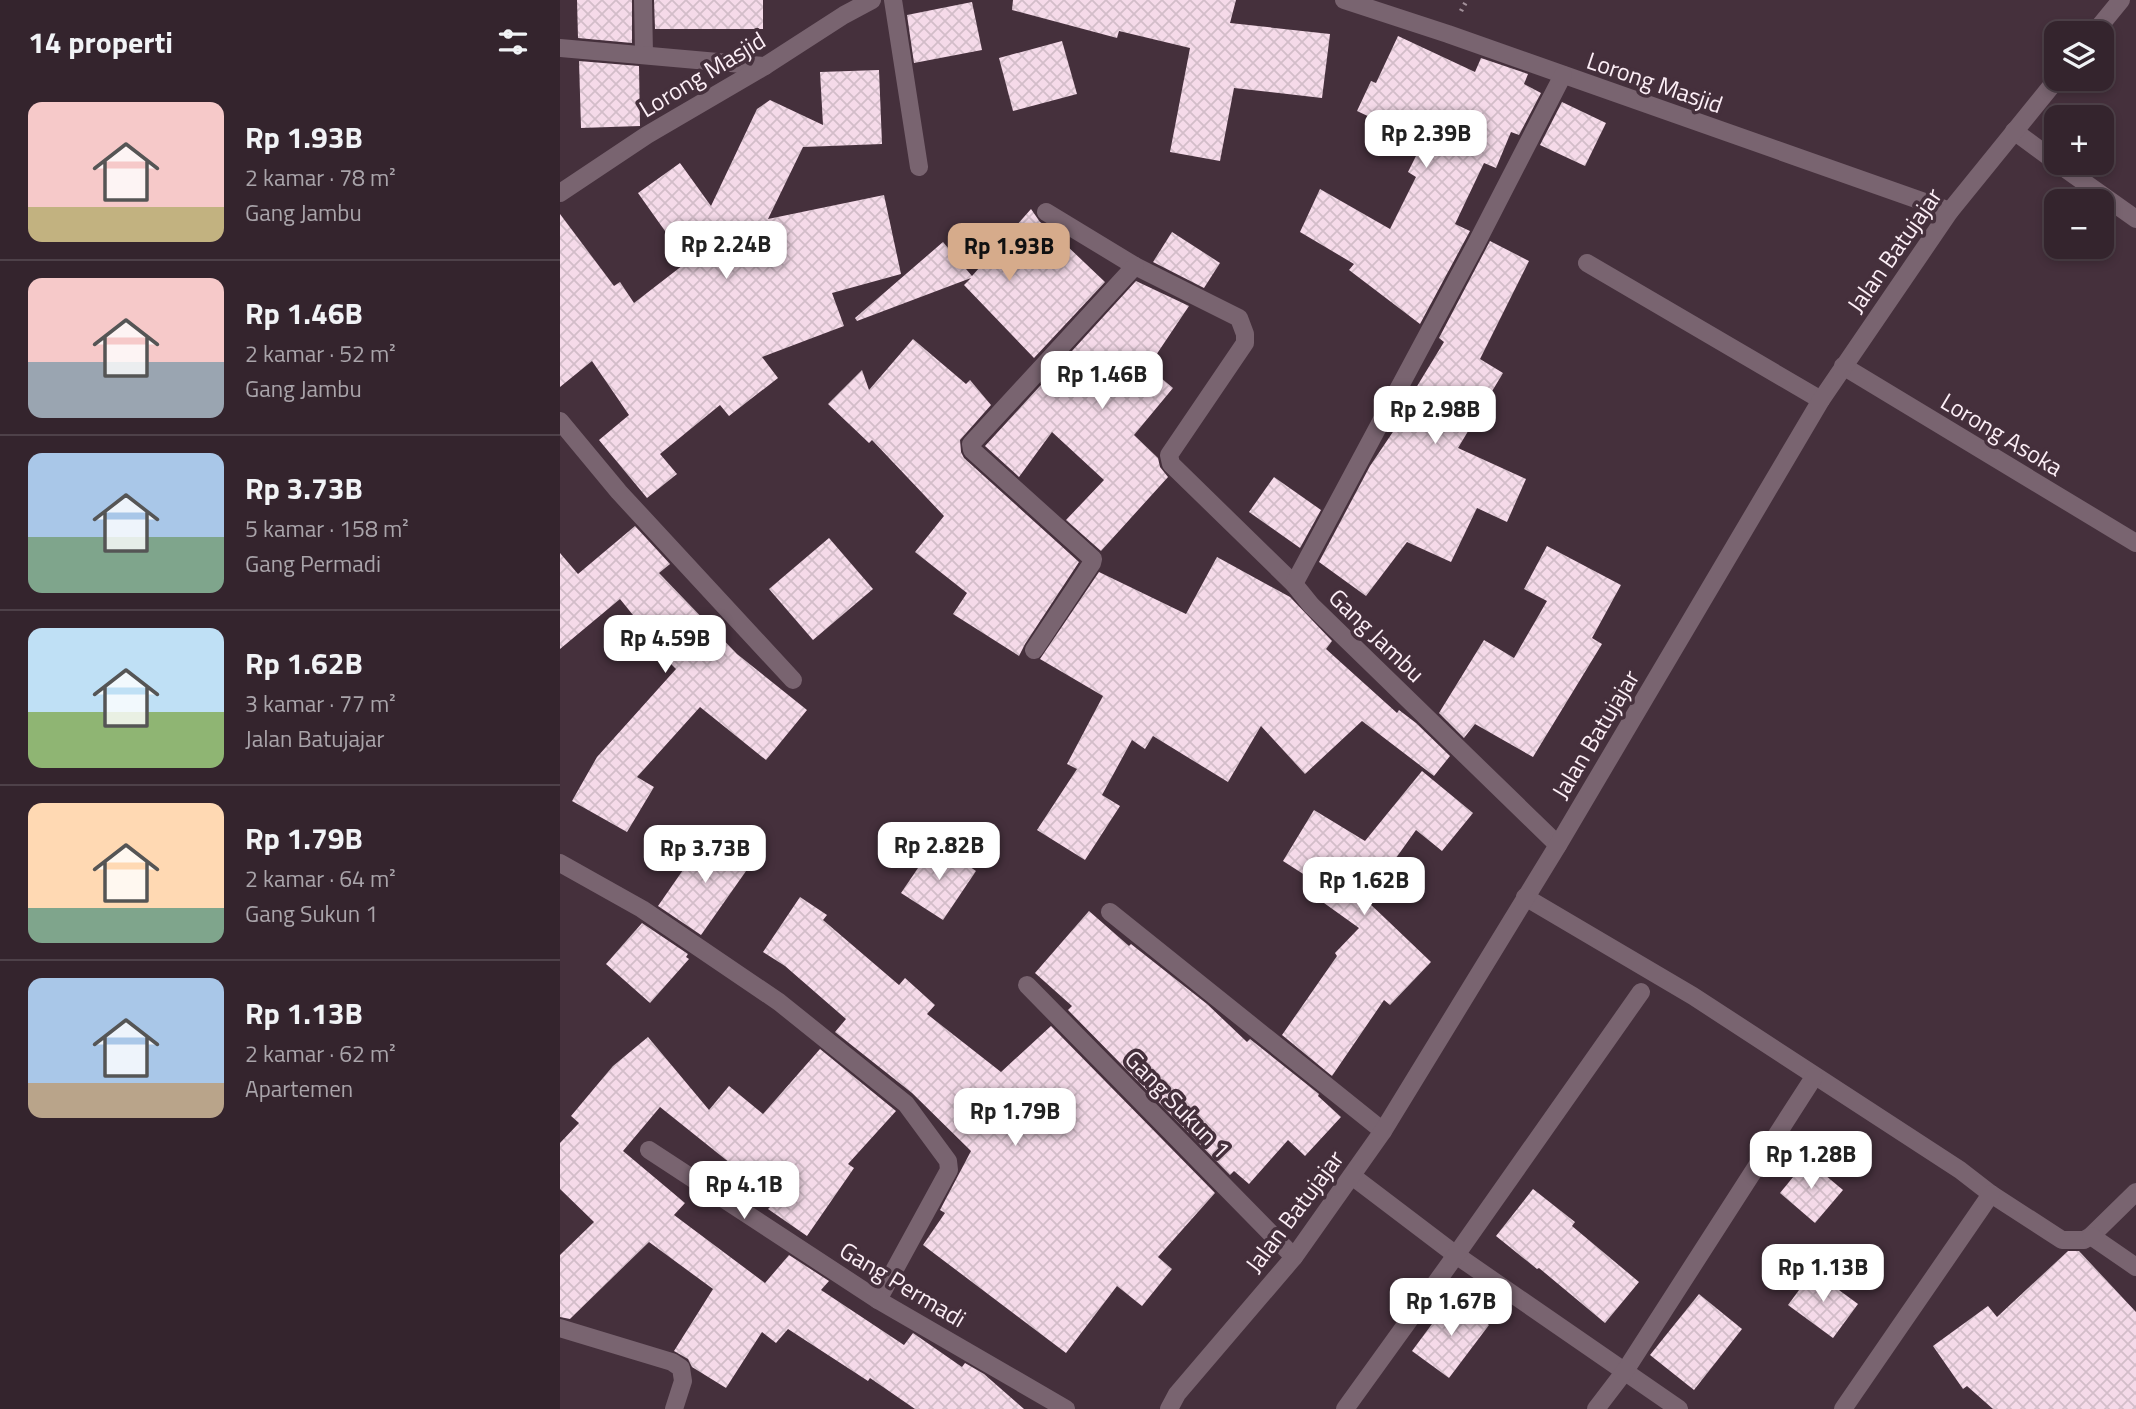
<!DOCTYPE html>
<html lang="id">
<meta charset="utf-8">
<style>
body{margin:0;font-family:"Titillium Web",sans-serif;background:#3f3039;color:#f1f3f6;height:100vh;display:flex;flex-direction:column;font-size:26px;white-space:nowrap}
*{box-sizing:border-box;margin:0}
p{font-size:23px;color:#a9a4aa}
.icon{flex:none;width:38px;height:38px;fill:none;stroke:currentColor;stroke-width:2;stroke-linecap:round;stroke-linejoin:round}
.map{position:relative;flex:1;overflow:hidden}
.sheet{display:flex;flex-direction:column;background:#34242d;width:560px}
.sheet>*{flex:none}
.tools{position:absolute;left:1484px;top:21px;display:grid;gap:14px}
.tools a{display:grid;place-items:center;width:70px;height:70px;border-radius:14px;background:#34242d;box-shadow:0 4px 10px #0003,0 0 0 2px #4e4149;font-size:35px}
.price{position:absolute;translate:-50% -60px;padding:0 16px;border-radius:14px;background:#fff;color:#222;font-size:23px;line-height:46px;filter:drop-shadow(0 2px 4px #0008)}
.price::after{content:'';position:absolute;left:50%;top:42px;width:21px;height:16px;margin-left:-10px;background:inherit;clip-path:polygon(0 0,100% 0,50% 100%)}
.price.current{background:#d6ab8b;color:#111}
ul{padding:0;list-style:none}
li{display:flex;align-items:center;gap:21px;height:175px;padding:0 28px}
li+li{border-top:2px solid #4e4149}
li span{display:grid;place-items:center;flex:none;width:196px;height:140px;border-radius:14px;color:#555}
li>.icon{margin-inline-start:auto}
span .icon{width:84px;height:84px;fill:#fffc;stroke-width:1}
li b{font-size:30px}
h2{display:flex;justify-content:space-between;align-items:center;height:84px;padding:0 28px;font-size:30px}
main{display:flex;flex:1;min-height:0}
.map>svg:first-child{display:block}
.building{fill:url(#building-cross-hatch)}
.lines{fill:none;stroke-linecap:round;stroke-linejoin:round}
.path{stroke:#a2909a;stroke-width:4.5;stroke-dasharray:2 5;stroke-linecap:butt}
.minor{stroke:#796470;stroke-width:18}
.labels{text-anchor:middle;dominant-baseline:central;stroke-width:7;stroke-linejoin:round;paint-order:stroke}
.street-label{font-size:24px;fill:#fceef6;stroke:#45303c}
</style>
<main>
<section class="sheet">
<h2>14 properti<svg class="icon" aria-label="filters" viewBox="0 0 24 24"><path d="M4 7h16M4 17h16"/><circle cx="9" cy="7" r="2"/><circle cx="15" cy="17" r="2"/></svg></h2>
<ul>
<li><span style="background:linear-gradient(#f6c9c9 75%,#c2b280 0)"><svg class="icon" aria-label="home" viewBox="0 0 24 24"><path d="M3 11l9-7 9 7M6 9v11h12V9"/></svg></span><div><b>Rp 1.93B</b><p>2 kamar · 78 m²</p><p>Gang Jambu</p></div></li>
<li><span style="background:linear-gradient(#f6c9c9 60%,#9aa5b1 0)"><svg class="icon" aria-label="home" viewBox="0 0 24 24"><path d="M3 11l9-7 9 7M6 9v11h12V9"/></svg></span><div><b>Rp 1.46B</b><p>2 kamar · 52 m²</p><p>Gang Jambu</p></div></li>
<li><span style="background:linear-gradient(#a9c7e8 60%,#7fa58c 0)"><svg class="icon" aria-label="home" viewBox="0 0 24 24"><path d="M3 11l9-7 9 7M6 9v11h12V9"/></svg></span><div><b>Rp 3.73B</b><p>5 kamar · 158 m²</p><p>Gang Permadi</p></div></li>
<li><span style="background:linear-gradient(#bfe0f5 60%,#8fb573 0)"><svg class="icon" aria-label="home" viewBox="0 0 24 24"><path d="M3 11l9-7 9 7M6 9v11h12V9"/></svg></span><div><b>Rp 1.62B</b><p>3 kamar · 77 m²</p><p>Jalan Batujajar</p></div></li>
<li><span style="background:linear-gradient(#ffd9b3 75%,#7fa58c 0)"><svg class="icon" aria-label="home" viewBox="0 0 24 24"><path d="M3 11l9-7 9 7M6 9v11h12V9"/></svg></span><div><b>Rp 1.79B</b><p>2 kamar · 64 m²</p><p>Gang Sukun 1</p></div></li>
<li><span style="background:linear-gradient(#a9c7e8 75%,#b9a48a 0)"><svg class="icon" aria-label="home" viewBox="0 0 24 24"><path d="M3 11l9-7 9 7M6 9v11h12V9"/></svg></span><div><b>Rp 1.13B</b><p>2 kamar · 62 m²</p><p>Apartemen</p></div></li>
</ul>
</section>
<div class="map">
<svg width="1576" height="1409" viewBox="0 0 1576 1409">
<defs>
<pattern id="building-cross-hatch" width="8" height="8" patternUnits="userSpaceOnUse" patternTransform="scale(1.75)"><rect width="8" height="8" fill="#f5dae9"/><path d="M0 0l8 8M0 8l8-8" fill="none" stroke="#d3bdc9"/></pattern>
</defs>
<rect width="100%" height="100%" fill="#45303c"/>
<g class="building">
<polygon points="17,0 72,0 72,43 18,38"/>
<polygon points="94,0 203,0 203,29 95,29"/>
<polygon points="453,0 676,0 670,23 770,34 762,98 674,88 660,161 610,152 630,48 559,31 557,38 452,10"/>
<polygon points="412,2 422,50 354,63 347,15"/>
<polygon points="838,36 915,72 921,58 968,74 964,84 981,93 959,135 951,132 936,168 924,163 895,224 910,231 860,324 789,270 794,264 740,232 760,189 830,229 856,177 848,172 863,142 797,111 811,81 816,83"/>
<polygon points="502,41 517,94 453,111 439,58"/>
<polygon points="19,61 79,66 80,126 21,128"/>
<polygon points="319,70 322,144 243,147 208,219 324,195 341,274 272,293 284,326 202,357 218,378 169,416 160,405 100,454 117,474 87,498 39,440 69,415 32,361 0,387 0,214 54,286 60,282 74,303 127,262 78,193 120,163 151,206 197,109 210,100 263,125 260,72"/>
<polygon points="1002,102 1046,123 1025,166 980,145"/>
<polygon points="471,209 480,222 508,240 505,244 545,282 474,358 404,285 411,278 297,321 295,318 383,242 412,276"/>
<polygon points="612,232 660,263 644,288 593,262"/>
<polygon points="930,241 969,261 920,359 943,373 898,448 966,479 947,522 917,508 891,562 847,542 806,596 759,562 810,466 849,408 845,406 884,342 879,338"/>
<polygon points="576,281 629,306 588,367 613,388 574,435 598,458 600,467 608,477 541,551 506,520 544,480 492,432 459,477 425,446"/>
<polygon points="353,339 406,384 410,380 431,405 400,440 401,452 404,458 519,562 465,644 459,656 393,614 407,593 355,552 384,516 312,440 309,443 268,404 302,370 309,390"/>
<polygon points="714,477 761,510 740,548 689,512"/>
<polygon points="75,526 110,564 99,573 177,654 247,710 206,760 140,707 77,777 94,787 67,832 12,801 37,757 116,669 91,644 94,641 60,599 0,649 0,553 18,574"/>
<polygon points="269,538 313,589 253,640 209,589"/>
<polygon points="987,546 1061,585 1032,638 1042,644 973,757 915,724 904,738 879,713 924,640 954,658 987,601 964,589"/>
<polygon points="657,557 730,597 772,641 766,649 837,713 839,710 856,723 890,756 874,776 802,721 745,774 701,726 668,782 593,736 585,749 572,740 542,795 560,806 525,860 477,830 517,769 507,764 543,696 480,659 539,572 626,614"/>
<polygon points="862,771 913,813 882,851 856,830 806,900 871,962 830,1005 824,1000 772,1076 722,1035 777,956 775,953 799,928 757,898 765,888 723,861 754,810 805,841"/>
<polygon points="148,834 191,864 141,935 98,906"/>
<polygon points="375,843 416,871 383,920 341,893"/>
<polygon points="240,897 267,915 263,920 339,985 345,978 375,1005 367,1014 441,1072 491,1026 655,1193 598,1257 612,1269 582,1306 557,1286 506,1353 363,1245 385,1213 380,1210 411,1151 352,1093 275,1032 286,1019 225,966 203,952"/>
<polygon points="529,911 569,946 571,944 647,1004 687,1042 690,1039 759,1094 758,1096 781,1117 745,1156 728,1140 689,1184 674,1171 670,1175 508,1010 512,1006 475,973"/>
<polygon points="82,923 128,954 126,957 129,959 90,1003 46,964"/>
<polygon points="88,1037 149,1110 169,1086 203,1114 260,1049 336,1111 288,1164 294,1168 247,1236 208,1209 212,1205 165,1169 170,1163 100,1107 63,1151 125,1203 114,1215 205,1283 229,1255 269,1281 261,1290 344,1345 353,1333 402,1367 405,1363 424,1374 464,1409 355,1409 310,1378 308,1381 228,1329 216,1343 202,1332 166,1388 132,1367 128,1359 114,1351 153,1289 89,1242 10,1319 0,1317 0,1255 34,1222 0,1189 0,1143 19,1123 11,1116 53,1066"/>
<polygon points="1247,1160 1283,1190 1255,1223 1220,1193"/>
<polygon points="973,1189 1015,1222 1012,1226 1079,1282 1045,1323 979,1268 977,1269 936,1236"/>
<polygon points="1508,1251 1519,1251 1576,1312 1576,1409 1433,1409 1407,1386 1403,1389 1373,1346 1428,1306 1437,1317"/>
<polygon points="1253,1271 1298,1304 1273,1338 1228,1305"/>
<polygon points="1139,1294 1182,1329 1134,1390 1090,1355"/>
<polygon points="892,1297 929,1325 889,1378 852,1351"/>
</g>
<g class="lines">
<polyline class="path" points="901,11 907,0"/>
<g class="minor">
<polyline points="83,0 84,54"/>
<polyline points="333,0 359,167"/>
<polyline points="784,0 888,34 1390,211"/>
<polyline points="1534,33 1561,0"/>
<polyline points="0,48 205,66"/>
<polyline points="1454,131 1496,162"/>
<polyline points="1497,163 1576,219"/>
<polyline points="0,193 87,135 205,66 284,15 312,0"/>
<polyline points="486,212 575,266 679,318 685,334 685,343 609,455 611,464 734,584 751,605 998,845"/>
<polyline points="1027,263 1261,400"/>
<polyline points="1283,366 1576,543"/>
<polyline points="0,421 59,492 233,680"/>
<polyline points="734,584 915,246 1003,75"/>
<polyline points="474,650 532,563 533,559 412,450 411,444 575,266"/>
<polyline points="0,863 82,909 219,1002 346,1104 388,1161 389,1170 318,1300"/>
<polyline points="965,897 1133,996 1400,1170 1431,1194 1502,1240 1524,1240 1531,1236 1576,1192"/>
<polyline points="550,912 823,1131"/>
<polyline points="467,985 734,1257"/>
<polyline points="89,1150 318,1300 506,1409"/>
<polyline points="792,1176 896,1255 1119,1409"/>
<polyline points="1531,1236 1576,1267"/>
<polyline points="0,1328 112,1362 121,1368 123,1381 114,1409"/>
<polyline points="609,1409 617,1394 734,1257 823,1131 998,845 1261,400 1390,211 1497,79"/>
<polyline points="785,1409 896,1255 1081,992"/>
<polyline points="1036,1409 1065,1371 1254,1077"/>
<polyline points="1283,1409 1431,1194"/>
</g>
</g>
<g class="labels">
<g class="street-label">
<text transform="translate(142 74) rotate(-31)">Lorong Masjid</text>
<text transform="translate(1095 82) rotate(19)">Lorong Masjid</text>
<text transform="translate(1334 250) rotate(-55)">Jalan Batujajar</text>
<text transform="translate(1442 434) rotate(31)">Lorong Asoka</text>
<text transform="translate(817 635) rotate(44)">Gang Jambu</text>
<text transform="translate(1035 734) rotate(-59)">Jalan Batujajar</text>
<text transform="translate(618 1104) rotate(46)">Gang Sukun 1</text>
<text transform="translate(734 1211) rotate(-53)">Jalan Batujajar</text>
<text transform="translate(343 1284) rotate(31)">Gang Permadi</text>
</g>
</g>
</svg>
<div class="tools">
<a><svg class="icon" aria-label="layers" viewBox="0 0 24 24"><path d="M12 4l9 5-9 5-9-5zM3 14l9 5 9-5"/></svg></a>
<a>+</a>
<a>−</a>
</div>
<b class="price" style="left:866px;top:170px">Rp 2.39B</b>
<b class="price" style="left:166px;top:281px">Rp 2.24B</b>
<b class="price current" style="left:449px;top:283px">Rp 1.93B</b>
<b class="price" style="left:542px;top:411px">Rp 1.46B</b>
<b class="price" style="left:875px;top:446px">Rp 2.98B</b>
<b class="price" style="left:105px;top:675px">Rp 4.59B</b>
<b class="price" style="left:379px;top:882px">Rp 2.82B</b>
<b class="price" style="left:145px;top:885px">Rp 3.73B</b>
<b class="price" style="left:804px;top:917px">Rp 1.62B</b>
<b class="price" style="left:455px;top:1148px">Rp 1.79B</b>
<b class="price" style="left:1251px;top:1191px">Rp 1.28B</b>
<b class="price" style="left:184px;top:1221px">Rp 4.1B</b>
<b class="price" style="left:1263px;top:1304px">Rp 1.13B</b>
<b class="price" style="left:891px;top:1338px">Rp 1.67B</b>
</div>
</main>
